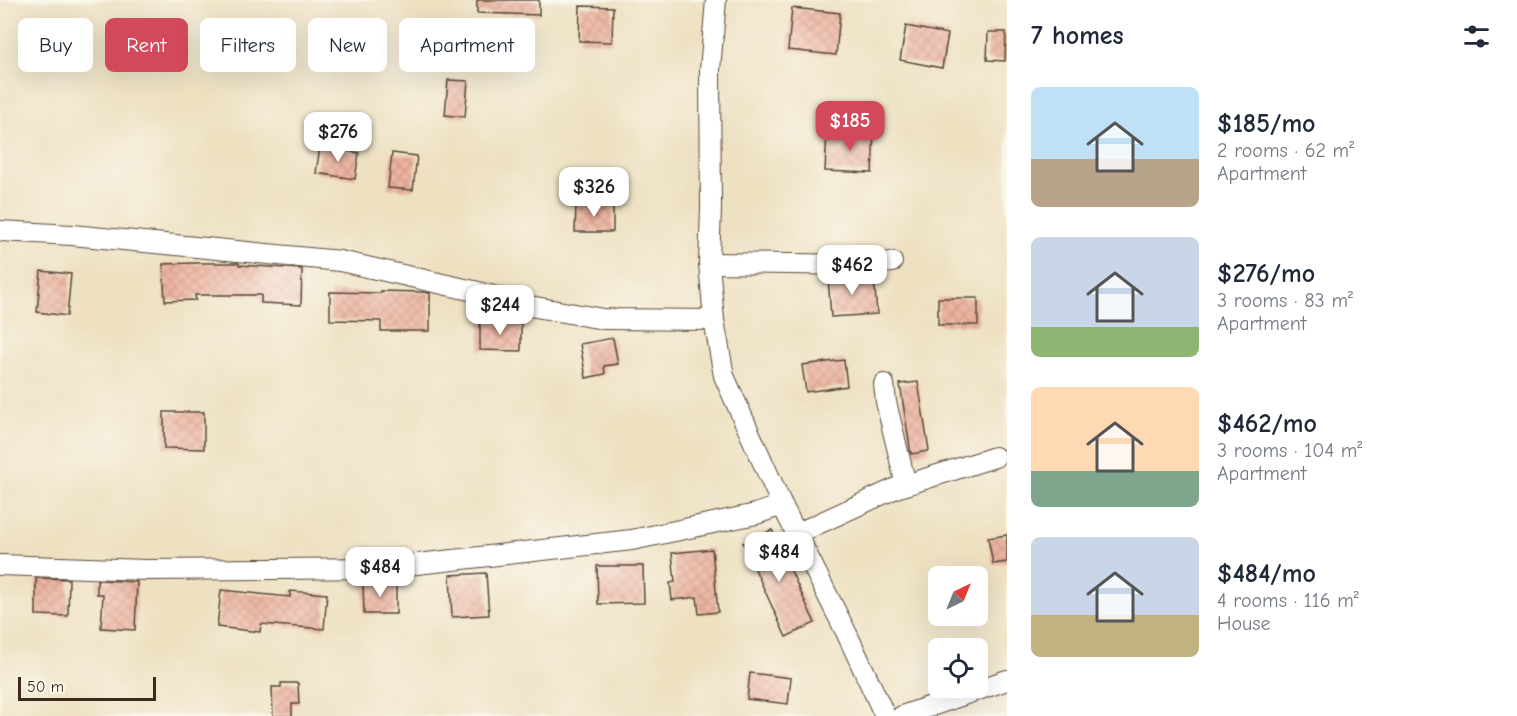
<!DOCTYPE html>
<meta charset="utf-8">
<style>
body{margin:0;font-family:"Comic Neue",sans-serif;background:#f6f6f7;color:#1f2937;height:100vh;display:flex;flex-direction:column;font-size:22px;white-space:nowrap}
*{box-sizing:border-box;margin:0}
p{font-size:20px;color:#747a83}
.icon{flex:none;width:33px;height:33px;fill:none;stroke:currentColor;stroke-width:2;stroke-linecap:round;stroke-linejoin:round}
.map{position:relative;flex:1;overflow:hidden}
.details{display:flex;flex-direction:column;background:#fff;width:510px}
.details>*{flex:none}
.hud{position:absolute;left:18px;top:18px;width:570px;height:54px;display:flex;gap:12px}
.needle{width:39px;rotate:43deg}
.controls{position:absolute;left:928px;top:566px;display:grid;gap:12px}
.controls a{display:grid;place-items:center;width:60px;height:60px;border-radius:9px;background:#fff;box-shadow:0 6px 24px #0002;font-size:30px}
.scale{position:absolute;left:18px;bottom:15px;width:138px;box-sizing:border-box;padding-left:6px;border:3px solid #3b2a1e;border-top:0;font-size:16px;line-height:21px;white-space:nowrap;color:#3b2a1e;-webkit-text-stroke:4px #fbf7ec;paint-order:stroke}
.price{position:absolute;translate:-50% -51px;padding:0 14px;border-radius:12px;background:#fff;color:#222;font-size:20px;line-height:39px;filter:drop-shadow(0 2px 3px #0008)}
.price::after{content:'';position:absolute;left:50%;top:36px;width:18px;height:14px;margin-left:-9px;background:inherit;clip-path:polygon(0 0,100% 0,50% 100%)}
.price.selected{background:#d1495b;color:#fff}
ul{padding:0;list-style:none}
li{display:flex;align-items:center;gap:18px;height:150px;padding:0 24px}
li span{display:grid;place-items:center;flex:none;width:168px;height:120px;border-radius:9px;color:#555}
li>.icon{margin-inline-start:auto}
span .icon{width:72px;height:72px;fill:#fffc;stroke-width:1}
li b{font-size:26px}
h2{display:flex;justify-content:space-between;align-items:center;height:72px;padding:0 24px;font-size:26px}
.tag{padding:0 21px;border-radius:9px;background:#fff;box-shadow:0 6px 24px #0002;font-size:21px;line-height:54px}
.tag.selected{background:#d1495b;color:#fff}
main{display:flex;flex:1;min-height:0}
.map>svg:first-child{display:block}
.building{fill:url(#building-cross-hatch)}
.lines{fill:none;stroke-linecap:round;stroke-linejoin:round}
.minor-casing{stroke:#564537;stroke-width:22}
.minor{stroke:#fff;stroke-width:20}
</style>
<main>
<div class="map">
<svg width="1007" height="716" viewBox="0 0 1007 716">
<defs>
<pattern id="building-cross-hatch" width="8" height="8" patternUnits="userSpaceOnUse" patternTransform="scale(1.5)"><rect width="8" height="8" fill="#edb3a0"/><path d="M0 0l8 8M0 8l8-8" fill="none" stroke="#cc9a89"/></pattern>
</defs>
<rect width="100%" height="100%" fill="#fbf7ec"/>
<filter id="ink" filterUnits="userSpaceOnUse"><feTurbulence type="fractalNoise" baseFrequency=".0167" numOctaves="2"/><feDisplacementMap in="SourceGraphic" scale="12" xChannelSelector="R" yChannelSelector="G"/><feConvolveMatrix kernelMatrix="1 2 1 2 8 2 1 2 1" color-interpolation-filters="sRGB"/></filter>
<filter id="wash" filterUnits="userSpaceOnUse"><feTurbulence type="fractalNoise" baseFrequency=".008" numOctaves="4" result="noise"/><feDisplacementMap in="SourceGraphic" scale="24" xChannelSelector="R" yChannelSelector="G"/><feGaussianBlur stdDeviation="1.35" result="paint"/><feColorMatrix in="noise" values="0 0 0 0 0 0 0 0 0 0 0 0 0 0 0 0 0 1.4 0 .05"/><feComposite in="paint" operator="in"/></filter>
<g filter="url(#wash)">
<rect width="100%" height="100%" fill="#eee1c2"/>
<g id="blocks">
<g class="building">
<polygon points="477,0 539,0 539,15 477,13"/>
<polygon points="580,6 613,7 612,42 579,41"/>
<polygon points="792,8 840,13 836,55 788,50"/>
<polygon points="906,26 948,34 942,68 900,60"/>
<polygon points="988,32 1006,32 1005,61 987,60"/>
<polygon points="448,80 468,81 465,117 445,115"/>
<polygon points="827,130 874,132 872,173 825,171"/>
<polygon points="320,147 359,153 355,179 316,173"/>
<polygon points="392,153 417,156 413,190 388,188"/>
<polygon points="576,204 613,204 613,232 575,232"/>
<polygon points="194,263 239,263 239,265 302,269 301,305 261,303 261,295 195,295 196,300 165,301 163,264"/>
<polygon points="41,271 71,274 67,316 37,312"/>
<polygon points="874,276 877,314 831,317 828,277"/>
<polygon points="381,291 422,292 430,293 430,331 381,331 381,321 330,320 330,292 381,293"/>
<rect x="938" y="298" width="40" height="27"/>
<polygon points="480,322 521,323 521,351 480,350"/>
<polygon points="613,338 618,364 604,366 605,374 586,378 580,344"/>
<polygon points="844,360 847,386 806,392 802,365"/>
<polygon points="918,382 929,451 911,454 900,384"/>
<polygon points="164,412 204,412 204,449 164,448"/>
<polygon points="772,530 815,623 786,637 743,543"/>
<polygon points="1007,535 1007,562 993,564 988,538"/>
<polygon points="712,549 718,612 699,614 697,597 672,600 670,583 675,582 672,553"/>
<polygon points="597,566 643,566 644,603 598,604"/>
<polygon points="486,573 489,615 452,617 450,575"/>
<polygon points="36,578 69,579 68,616 36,615"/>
<polygon points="97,580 137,582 135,630 101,628 103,594 97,594"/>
<polygon points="363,583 396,583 396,614 364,614"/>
<polygon points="221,590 290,597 290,591 327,594 324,629 261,624 260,632 217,627"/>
<polygon points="750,673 791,678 788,704 747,699"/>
<polygon points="281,683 298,683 299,704 292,704 292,716 273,716 272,687 281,687"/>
</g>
</g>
</g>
<g filter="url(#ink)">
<use href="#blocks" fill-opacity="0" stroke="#564537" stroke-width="1.5"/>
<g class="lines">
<g class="minor-casing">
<g id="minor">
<polyline points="716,0 710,70 711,209 709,263 714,320 724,376 782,505 847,634 885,716"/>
<polyline points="0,231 72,235 340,261 474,291 530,306 603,319 714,320"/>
<polyline points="709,263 862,265 892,262"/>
<polyline points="884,384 886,402 906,485"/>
<polyline points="796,534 896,488 995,457"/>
<polyline points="0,565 147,570 381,568 632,540 756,514 782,505"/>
<polyline points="902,716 1007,680"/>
</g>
</g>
<use href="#minor" class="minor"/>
</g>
</g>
</svg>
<div class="controls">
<a><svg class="needle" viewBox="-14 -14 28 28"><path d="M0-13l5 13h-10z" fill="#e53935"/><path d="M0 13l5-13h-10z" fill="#747a83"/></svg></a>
<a><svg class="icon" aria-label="locate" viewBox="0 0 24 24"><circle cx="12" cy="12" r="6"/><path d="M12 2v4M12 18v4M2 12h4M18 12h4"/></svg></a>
</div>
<div class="scale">50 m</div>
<b class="price selected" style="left:850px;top:152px">$185</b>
<b class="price" style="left:338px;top:163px">$276</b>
<b class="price" style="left:594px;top:218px">$326</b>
<b class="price" style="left:852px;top:296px">$462</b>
<b class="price" style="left:500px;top:336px">$244</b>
<b class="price" style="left:779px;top:583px">$484</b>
<b class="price" style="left:380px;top:598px">$484</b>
<div class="hud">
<a class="tag">Buy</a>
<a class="tag selected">Rent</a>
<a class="tag">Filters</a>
<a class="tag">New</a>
<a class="tag">Apartment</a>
</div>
</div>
<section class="details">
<h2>7 homes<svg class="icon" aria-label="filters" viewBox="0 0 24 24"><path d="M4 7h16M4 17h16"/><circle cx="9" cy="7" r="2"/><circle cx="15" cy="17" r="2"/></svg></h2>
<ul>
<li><span style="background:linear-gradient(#bfe0f5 60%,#b9a48a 0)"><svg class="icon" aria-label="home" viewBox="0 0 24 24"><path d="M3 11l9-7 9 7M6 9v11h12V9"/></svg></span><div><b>$185/mo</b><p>2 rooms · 62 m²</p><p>Apartment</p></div></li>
<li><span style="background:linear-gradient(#c9d6e8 75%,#8fb573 0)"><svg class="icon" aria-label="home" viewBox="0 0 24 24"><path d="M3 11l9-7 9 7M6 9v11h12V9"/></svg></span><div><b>$276/mo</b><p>3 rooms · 83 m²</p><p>Apartment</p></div></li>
<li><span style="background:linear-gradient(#ffd9b3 70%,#7fa58c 0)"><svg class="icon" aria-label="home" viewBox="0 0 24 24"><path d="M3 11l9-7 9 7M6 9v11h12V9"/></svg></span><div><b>$462/mo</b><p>3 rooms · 104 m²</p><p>Apartment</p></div></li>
<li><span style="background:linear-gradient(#c9d6e8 65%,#c2b280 0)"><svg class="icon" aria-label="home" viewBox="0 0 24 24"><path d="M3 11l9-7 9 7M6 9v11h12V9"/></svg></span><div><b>$484/mo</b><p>4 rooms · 116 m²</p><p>House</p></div></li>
</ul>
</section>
</main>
